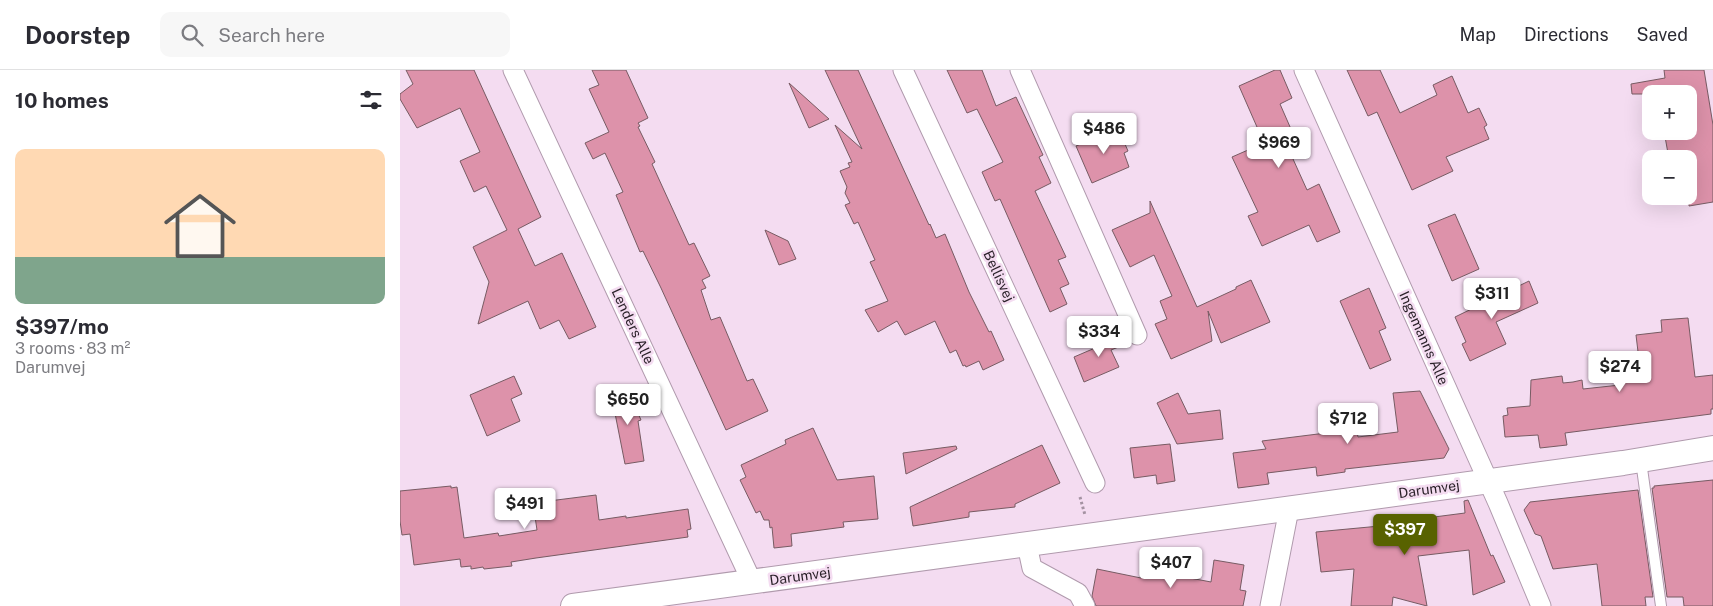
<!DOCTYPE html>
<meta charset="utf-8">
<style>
body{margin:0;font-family:"Public Sans",sans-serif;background:#f7f7f7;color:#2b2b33;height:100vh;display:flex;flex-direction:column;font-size:19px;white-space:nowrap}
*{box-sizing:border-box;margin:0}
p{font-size:16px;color:#7c7c81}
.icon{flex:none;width:28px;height:28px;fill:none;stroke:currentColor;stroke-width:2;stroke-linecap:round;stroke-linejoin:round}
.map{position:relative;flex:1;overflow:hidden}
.details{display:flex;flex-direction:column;background:#fff;width:400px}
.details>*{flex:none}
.fabs{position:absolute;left:1242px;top:15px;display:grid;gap:10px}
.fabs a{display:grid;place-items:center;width:55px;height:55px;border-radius:10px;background:#fff;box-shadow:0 5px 20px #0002;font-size:25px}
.price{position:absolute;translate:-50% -42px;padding:0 11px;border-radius:5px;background:#fff;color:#222;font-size:16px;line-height:32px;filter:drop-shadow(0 1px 2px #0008)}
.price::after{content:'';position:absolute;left:50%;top:30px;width:15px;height:11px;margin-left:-8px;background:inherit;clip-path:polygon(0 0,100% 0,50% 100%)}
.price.active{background:#586200;color:#fff}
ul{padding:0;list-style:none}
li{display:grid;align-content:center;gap:10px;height:265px;padding:0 15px}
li+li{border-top:1px solid #e1e1e2}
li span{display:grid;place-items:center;height:155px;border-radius:10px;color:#555}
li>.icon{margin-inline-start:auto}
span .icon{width:90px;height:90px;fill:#fffc;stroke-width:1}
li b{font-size:21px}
h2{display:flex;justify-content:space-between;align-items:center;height:60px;padding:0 15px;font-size:21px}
header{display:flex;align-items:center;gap:30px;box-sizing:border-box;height:70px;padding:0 25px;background:#fff;border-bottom:1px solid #e1e1e2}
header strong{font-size:24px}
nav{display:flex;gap:28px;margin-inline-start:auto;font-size:18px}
.search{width:350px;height:45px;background:#f7f7f7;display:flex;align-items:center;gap:12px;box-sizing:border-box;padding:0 18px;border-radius:10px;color:#7c7c81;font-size:19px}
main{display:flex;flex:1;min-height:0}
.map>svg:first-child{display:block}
.building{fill:#dd92aa;stroke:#775b63}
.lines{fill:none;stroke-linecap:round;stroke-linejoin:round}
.service-casing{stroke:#b09aad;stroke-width:12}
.minor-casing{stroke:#b09aad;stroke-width:21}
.tertiary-casing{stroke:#b09aad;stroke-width:26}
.path{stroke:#a492a2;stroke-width:3;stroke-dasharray:2.5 2.5;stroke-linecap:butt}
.service{stroke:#fff;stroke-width:10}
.minor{stroke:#fff;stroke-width:19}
.tertiary{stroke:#fff;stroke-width:24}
.labels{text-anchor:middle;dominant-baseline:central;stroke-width:5;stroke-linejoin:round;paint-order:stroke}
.street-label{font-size:14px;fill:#281f27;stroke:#f4dcf1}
</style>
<header>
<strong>Doorstep</strong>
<div class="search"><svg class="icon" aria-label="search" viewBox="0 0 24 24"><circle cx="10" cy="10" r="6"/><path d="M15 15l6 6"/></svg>Search here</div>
<nav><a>Map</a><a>Directions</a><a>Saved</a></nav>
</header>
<main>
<section class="details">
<h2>10 homes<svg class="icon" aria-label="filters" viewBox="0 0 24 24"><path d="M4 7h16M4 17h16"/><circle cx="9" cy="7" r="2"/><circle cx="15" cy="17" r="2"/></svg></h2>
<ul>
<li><span style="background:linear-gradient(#ffd9b3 70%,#7fa58c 0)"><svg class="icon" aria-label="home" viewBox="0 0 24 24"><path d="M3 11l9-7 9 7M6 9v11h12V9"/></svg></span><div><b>$397/mo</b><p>3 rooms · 83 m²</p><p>Darumvej</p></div></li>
</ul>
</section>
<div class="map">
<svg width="1313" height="536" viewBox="0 0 1313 536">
<rect width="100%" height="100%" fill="#f4dcf1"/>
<g class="building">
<polygon points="6,0 74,0 141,147 118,159 135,196 162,183 196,257 169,269 159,250 140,259 128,231 78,254 89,212 73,177 107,160 86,116 74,122 60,91 80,82 60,38 17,58 0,29 0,24 13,14"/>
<polygon points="192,0 226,0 248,48 238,53 240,56 238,57 255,92 252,94 289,175 294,173 310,206 302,210 306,218 301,220 311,250 320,247 347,311 353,309 368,341 326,360 261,218 243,181 240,182 216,125 223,122 205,83 193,89 185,73 209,62 189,19 199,15"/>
<polygon points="425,0 458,0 529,155 530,154 536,168 545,164 569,222 589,262 591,261 604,290 583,300 579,291 566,297 565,295 563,296 556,280 550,283 535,251 505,265 497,251 478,262 465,240 488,231 470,192 475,190 458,152 454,154 445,135 450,133 445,123 447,117 440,101 450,97 448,93 452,92 435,55 462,79"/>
<polygon points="547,0 582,0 596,36 616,27 643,85 639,87 651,113 635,121 666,187 658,190 669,214 660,218 667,234 650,242 600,129 595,131 582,102 603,92 577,39 567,43"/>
<polygon points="875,0 880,0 892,28 880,34 894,66 897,64 906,83 893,89 907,120 919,114 940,162 917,172 909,155 862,176 848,146 858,142 832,87 864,73 839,16"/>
<polygon points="947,0 980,0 1000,43 1037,25 1033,15 1052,6 1068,43 1079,38 1087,55 1084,57 1089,69 1046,87 1053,101 1012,120 977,42 968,46"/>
<polygon points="1264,0 1304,0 1313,55 1313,132 1289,136 1289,89 1269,89 1264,61 1289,61 1289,24 1232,24 1231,14 1265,8"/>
<polygon points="389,13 429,49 409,58"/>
<polygon points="718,58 728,81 724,83 729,97 692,113 676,76"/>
<polygon points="750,131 797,237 836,219 836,217 851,210 870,252 821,273 808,241 812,271 771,289 755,254 767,249 760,231 772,226 754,185 730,197 712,160 750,143"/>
<polygon points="1055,144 1079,199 1052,211 1028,155"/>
<polygon points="365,160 388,171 396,189 379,195"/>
<polygon points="1129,211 1138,233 1096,252 1106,274 1070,291 1062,274 1066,272 1055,247"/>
<polygon points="969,218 986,258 979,261 991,290 970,299 940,231"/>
<polygon points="1288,248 1295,307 1313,305 1313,339 1311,339 1311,344 1165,363 1167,375 1140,378 1138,365 1105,367 1103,346 1108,345 1107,338 1130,336 1131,310 1162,306 1163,313 1173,312 1182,310 1183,319 1220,315 1217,293 1239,290 1236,265 1262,262 1261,250"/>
<polygon points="714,260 721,276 711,280 719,297 684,312 674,287 702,275 699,267"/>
<polygon points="114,306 122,324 111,329 120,351 87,366 70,325"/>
<polygon points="226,316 241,350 238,351 244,391 225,394 211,323"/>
<polygon points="1020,321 1049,379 1044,388 945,399 945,402 917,406 916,397 867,403 869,414 838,418 833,383 866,379 862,371 926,363 919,342 935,337 937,341 953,338 958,367 998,362 993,323"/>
<polygon points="778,323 788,344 820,340 823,369 777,374 757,333"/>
<polygon points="413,358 437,410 474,406 478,449 443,452 444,457 391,464 392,476 374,478 372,457 370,458 369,450 364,450 360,441 356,443 340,410 346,407 341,395 386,374 385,370"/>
<polygon points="770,374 775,411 757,414 756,405 734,408 730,378"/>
<polygon points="642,375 660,413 615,434 615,437 569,442 569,447 513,456 510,437"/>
<polygon points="556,376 557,379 506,404 503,383"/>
<polygon points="1313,410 1313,536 1284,536 1283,527 1267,527 1252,418 1254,418 1254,416"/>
<polygon points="51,416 51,418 57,417 64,468 98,463 99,466 137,460 133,433 196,425 199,450 226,446 226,448 288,439 291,459 287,460 288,467 136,488 111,492 112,496 84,499 83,497 71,499 71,496 61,497 60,489 14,495 10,464 2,465 0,451 0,421"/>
<polygon points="1238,420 1253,527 1245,527 1246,536 1202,536 1197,494 1153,499 1141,466 1135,464 1124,440 1130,432"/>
<polygon points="1068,430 1091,486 1093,485 1105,512 1073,525 1069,480 1018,486 1027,536 993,527 992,536 951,536 954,499 921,502 916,462 980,456 980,454 1065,443 1064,431"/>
<polygon points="814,490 844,495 840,520 846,521 843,536 696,536 692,526 697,499 741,508 743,499 811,512"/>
</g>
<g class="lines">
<g class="service-casing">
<polyline id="service" points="1241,391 1261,536"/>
</g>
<g class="minor-casing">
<g id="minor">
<polyline points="113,0 352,512"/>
<polyline points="503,0 695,413"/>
<polyline points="620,0 737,265"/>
<polyline points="904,0 1098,433 1141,536"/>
<polyline points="627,475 632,498 678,523 685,536"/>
<polyline points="870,536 889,439"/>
</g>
</g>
<g class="tertiary-casing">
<polyline id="tertiary" points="173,536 1223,393 1313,378"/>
</g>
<polyline class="path" points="680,427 685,445"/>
<use href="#service" class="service"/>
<use href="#minor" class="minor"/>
<use href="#tertiary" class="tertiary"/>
</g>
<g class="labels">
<g class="street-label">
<text transform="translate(599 206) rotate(65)">Bellisvej</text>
<text transform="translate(233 256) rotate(65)">Lenders Alle</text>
<text transform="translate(1024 268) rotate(66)">Ingemanns Alle</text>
<text transform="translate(1029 419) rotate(-8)">Darumvej</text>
<text transform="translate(400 506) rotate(-8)">Darumvej</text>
</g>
</g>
</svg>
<div class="fabs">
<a>+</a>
<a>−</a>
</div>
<b class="price" style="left:704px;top:85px">$486</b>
<b class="price" style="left:879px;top:99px">$969</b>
<b class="price" style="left:1092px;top:250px">$311</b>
<b class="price" style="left:699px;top:288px">$334</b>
<b class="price" style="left:1220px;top:323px">$274</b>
<b class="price" style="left:228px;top:356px">$650</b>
<b class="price" style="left:948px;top:375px">$712</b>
<b class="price" style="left:125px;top:460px">$491</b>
<b class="price active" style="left:1005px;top:486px">$397</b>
<b class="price" style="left:771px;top:519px">$407</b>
</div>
</main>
